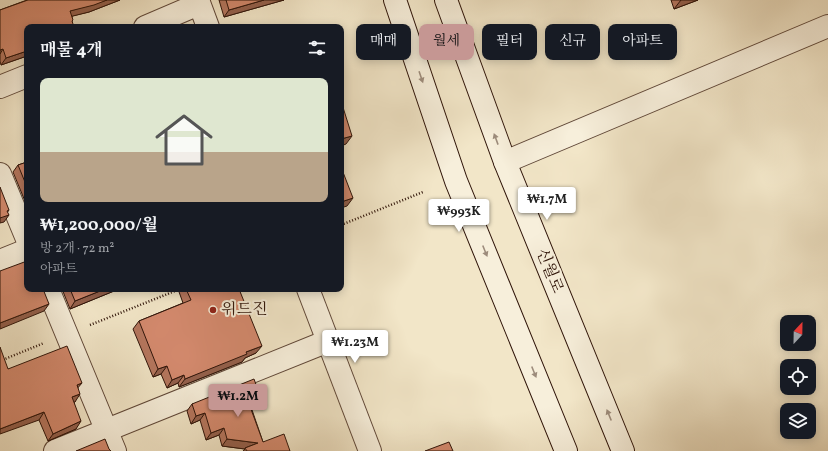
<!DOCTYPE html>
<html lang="ko">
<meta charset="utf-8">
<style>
body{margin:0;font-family:Vollkorn,"Noto Serif KR",serif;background:#242831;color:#f1f3f6;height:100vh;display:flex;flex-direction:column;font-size:15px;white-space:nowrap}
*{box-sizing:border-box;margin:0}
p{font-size:13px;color:#9ea1a6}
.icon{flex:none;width:22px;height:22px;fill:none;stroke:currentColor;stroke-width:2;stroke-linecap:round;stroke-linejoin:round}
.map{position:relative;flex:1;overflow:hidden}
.side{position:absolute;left:24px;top:24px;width:320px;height:268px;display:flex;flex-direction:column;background:#171b24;border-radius:8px;box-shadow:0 2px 10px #0003}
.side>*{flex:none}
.hud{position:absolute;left:356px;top:24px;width:380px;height:36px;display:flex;gap:8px}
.needle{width:26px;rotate:22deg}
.tools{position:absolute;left:780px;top:315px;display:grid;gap:8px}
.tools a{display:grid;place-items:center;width:36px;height:36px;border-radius:8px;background:#171b24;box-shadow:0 2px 10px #0003;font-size:20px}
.price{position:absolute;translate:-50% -34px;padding:0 9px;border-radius:4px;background:#fff;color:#222;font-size:13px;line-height:26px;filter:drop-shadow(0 1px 2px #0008)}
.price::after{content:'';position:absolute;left:50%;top:24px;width:12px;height:9px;margin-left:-6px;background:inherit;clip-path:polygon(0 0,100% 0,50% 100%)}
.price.selected{background:#c59692;color:#111}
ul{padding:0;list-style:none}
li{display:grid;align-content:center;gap:8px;height:212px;padding:0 16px}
li span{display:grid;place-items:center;height:124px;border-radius:8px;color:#555}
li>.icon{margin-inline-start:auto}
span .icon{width:72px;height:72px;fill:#fffc;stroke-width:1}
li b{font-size:17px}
h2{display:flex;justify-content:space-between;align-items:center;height:48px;padding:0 16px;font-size:17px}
.chip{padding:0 14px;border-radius:8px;background:#171b24;box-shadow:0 2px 10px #0003;font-size:14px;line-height:36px}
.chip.selected{background:#c59692;color:#111}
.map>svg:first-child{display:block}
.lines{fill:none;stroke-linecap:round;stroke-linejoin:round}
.street-casing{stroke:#604839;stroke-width:24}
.secondary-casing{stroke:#2f1409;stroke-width:24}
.path{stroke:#2f1409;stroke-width:2.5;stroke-dasharray:1 2;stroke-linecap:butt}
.street{stroke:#f7efdb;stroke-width:22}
.secondary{stroke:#f7efdb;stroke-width:22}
.wall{fill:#b5765e;stroke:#2f1409}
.shaded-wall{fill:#94604c;stroke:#2f1409}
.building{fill:#d3896d;stroke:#2f1409}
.oneway{fill:#9d8c7c}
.poi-dot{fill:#8f2418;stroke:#f7efdb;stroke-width:1.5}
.labels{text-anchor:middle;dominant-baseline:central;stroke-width:4;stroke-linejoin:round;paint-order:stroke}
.street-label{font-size:16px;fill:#2f1409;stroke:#f7efdb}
.poi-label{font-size:16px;fill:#2f1409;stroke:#f7efdb;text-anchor:start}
</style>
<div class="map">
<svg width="828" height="451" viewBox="0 0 828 451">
<rect width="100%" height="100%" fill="#f2e6c8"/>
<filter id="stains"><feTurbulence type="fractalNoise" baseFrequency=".005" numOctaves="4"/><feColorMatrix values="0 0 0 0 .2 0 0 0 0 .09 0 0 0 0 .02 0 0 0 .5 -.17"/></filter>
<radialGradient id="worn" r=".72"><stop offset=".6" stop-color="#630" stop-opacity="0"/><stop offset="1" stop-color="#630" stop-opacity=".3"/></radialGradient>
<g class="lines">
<g class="street-casing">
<g id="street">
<polyline points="198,0 208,27"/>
<polyline points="145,27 199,4"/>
<polyline points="0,87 27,76"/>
<polyline points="505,162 828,26"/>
<polyline points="0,174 27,239"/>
<polyline points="0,261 27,250"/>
<polyline points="48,289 115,451"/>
<polyline points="308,289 370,451"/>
<polyline points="55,451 328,341"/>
</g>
</g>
<g class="secondary-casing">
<g id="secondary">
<polyline points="395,0 456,181 566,451"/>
<polyline points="446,0 505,162 623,451"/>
</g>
</g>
<g class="path">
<polyline points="341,225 423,192"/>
<polyline points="90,325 180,289"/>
<polyline points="0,361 44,343"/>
</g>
<use href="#street" class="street"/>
<use href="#secondary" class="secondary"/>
</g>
<g class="wall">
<polygon points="27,0 120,0 89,12 72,16 72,22 27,56 1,65 0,61 0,10"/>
<polygon points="219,0 284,0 224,17"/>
<polygon points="671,0 698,0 674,9"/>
<polygon points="27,162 27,206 13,172 18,165"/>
<polygon points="62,289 115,289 114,291 70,309"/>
<polygon points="178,289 239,289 256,353 245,358 242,362 179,387 178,383 167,388 161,374 153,377 133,329 139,321 183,303"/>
<polygon points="8,369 78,388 75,402 74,402 76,429 48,441 39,420"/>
<polygon points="253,397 253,399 250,404 263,442 290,451 243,451 245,449 222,446 219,435 206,440 200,420 191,424 187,411 192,404"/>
</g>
<g class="shaded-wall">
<polygon points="107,0 120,0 89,12 65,18 70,11"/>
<polygon points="264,0 284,0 224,17 229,10"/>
<polygon points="681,0 698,0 674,9"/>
<polygon points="3,49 0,54 0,50"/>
<polygon points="27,51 27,56 1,65 6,58"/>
<polygon points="352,136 346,144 341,146 341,139"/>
<polygon points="353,198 347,206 341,208 341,202"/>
<polygon points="9,210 5,216 9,215 4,222 0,223 0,218 7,211"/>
<polygon points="105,289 115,289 114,291 70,309 75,301"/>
<polygon points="49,304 44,311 0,329 0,323"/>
<polygon points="262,346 256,353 245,358 242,362 179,387 185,379 246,352"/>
<polygon points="167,366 161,374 153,377 158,369"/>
<polygon points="184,375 178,383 167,388 172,380"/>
<polygon points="82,383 76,390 77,385"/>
<polygon points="258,390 253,397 251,393"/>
<polygon points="80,394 75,402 66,405 72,397"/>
<polygon points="253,399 248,406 248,401"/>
<polygon points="44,412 39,420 0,434 0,429"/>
<polygon points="205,413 200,420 191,424 196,416"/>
<polygon points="81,421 76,429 48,441 53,434"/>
<polygon points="224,428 219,435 206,440 211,433"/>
<polygon points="227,439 258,443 245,448 245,449 222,446"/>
</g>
<g class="building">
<polygon points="28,0 107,0 94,5 70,11 73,20 72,21 74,27 27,27 27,51 6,58 3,49 0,50 0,10"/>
<polygon points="226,0 264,0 229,10"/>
<polygon points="341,101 352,136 341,139"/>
<polygon points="27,162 27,187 18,165"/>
<polygon points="341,167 353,198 341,202"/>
<polygon points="0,187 9,210 7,211 9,215 0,218"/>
<polygon points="27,261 27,289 43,289 49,304 0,323 0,271"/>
<polygon points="70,289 105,289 75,301"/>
<polygon points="186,289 239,289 262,346 246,352 247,354 185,379 184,375 172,380 167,366 158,369 139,321 191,300"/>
<polygon points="67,346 82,383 77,385 80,394 72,397 81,421 53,434 44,412 0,429 0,347 8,369"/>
<polygon points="254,379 258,390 251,393 253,399 248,401 263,442 284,434 290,451 247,451 245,448 258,443 227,439 224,428 211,433 205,413 196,416 192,404"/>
<polygon points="105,439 109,449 111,451 76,451"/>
<polygon points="449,442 453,451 425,451"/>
</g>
<defs><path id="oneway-solid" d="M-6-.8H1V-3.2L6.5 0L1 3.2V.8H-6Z"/></defs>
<g class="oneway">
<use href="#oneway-solid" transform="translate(421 77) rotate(71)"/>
<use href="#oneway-solid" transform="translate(496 139) rotate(-110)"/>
<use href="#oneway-solid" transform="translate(485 251) rotate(68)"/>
<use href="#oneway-solid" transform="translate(534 372) rotate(68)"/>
<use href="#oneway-solid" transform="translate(609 415) rotate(-112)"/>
</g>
<circle class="poi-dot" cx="213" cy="310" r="4"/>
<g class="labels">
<g class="street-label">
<text transform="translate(549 271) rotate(68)">신월로</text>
</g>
<g class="poi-label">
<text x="221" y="310">위드진</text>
</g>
</g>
<rect width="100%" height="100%" filter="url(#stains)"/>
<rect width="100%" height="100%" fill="url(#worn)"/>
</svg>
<div class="tools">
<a><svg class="needle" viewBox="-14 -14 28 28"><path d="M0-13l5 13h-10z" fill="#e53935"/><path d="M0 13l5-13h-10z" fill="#9ea1a6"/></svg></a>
<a><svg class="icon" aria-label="locate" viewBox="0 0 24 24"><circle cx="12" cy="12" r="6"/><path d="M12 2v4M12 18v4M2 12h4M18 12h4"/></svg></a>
<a><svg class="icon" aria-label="layers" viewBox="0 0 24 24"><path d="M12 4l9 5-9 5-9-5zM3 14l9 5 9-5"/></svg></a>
</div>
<b class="price" style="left:547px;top:221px">₩1.7M</b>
<b class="price" style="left:459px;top:233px">₩993K</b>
<b class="price" style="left:355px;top:364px">₩1.23M</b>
<b class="price selected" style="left:238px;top:418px">₩1.2M</b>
<div class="hud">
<a class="chip">매매</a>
<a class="chip selected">월세</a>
<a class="chip">필터</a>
<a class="chip">신규</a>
<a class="chip">아파트</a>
</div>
<section class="side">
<h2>매물 4개<svg class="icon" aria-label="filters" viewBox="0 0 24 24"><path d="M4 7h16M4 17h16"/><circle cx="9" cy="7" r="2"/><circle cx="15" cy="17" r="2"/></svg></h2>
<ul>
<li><span style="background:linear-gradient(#dfe7d0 60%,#b9a48a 0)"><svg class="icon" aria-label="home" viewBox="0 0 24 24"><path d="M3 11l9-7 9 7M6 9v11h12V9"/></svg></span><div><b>₩1,200,000/월</b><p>방 2개 · 72 m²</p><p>아파트</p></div></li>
</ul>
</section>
</div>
